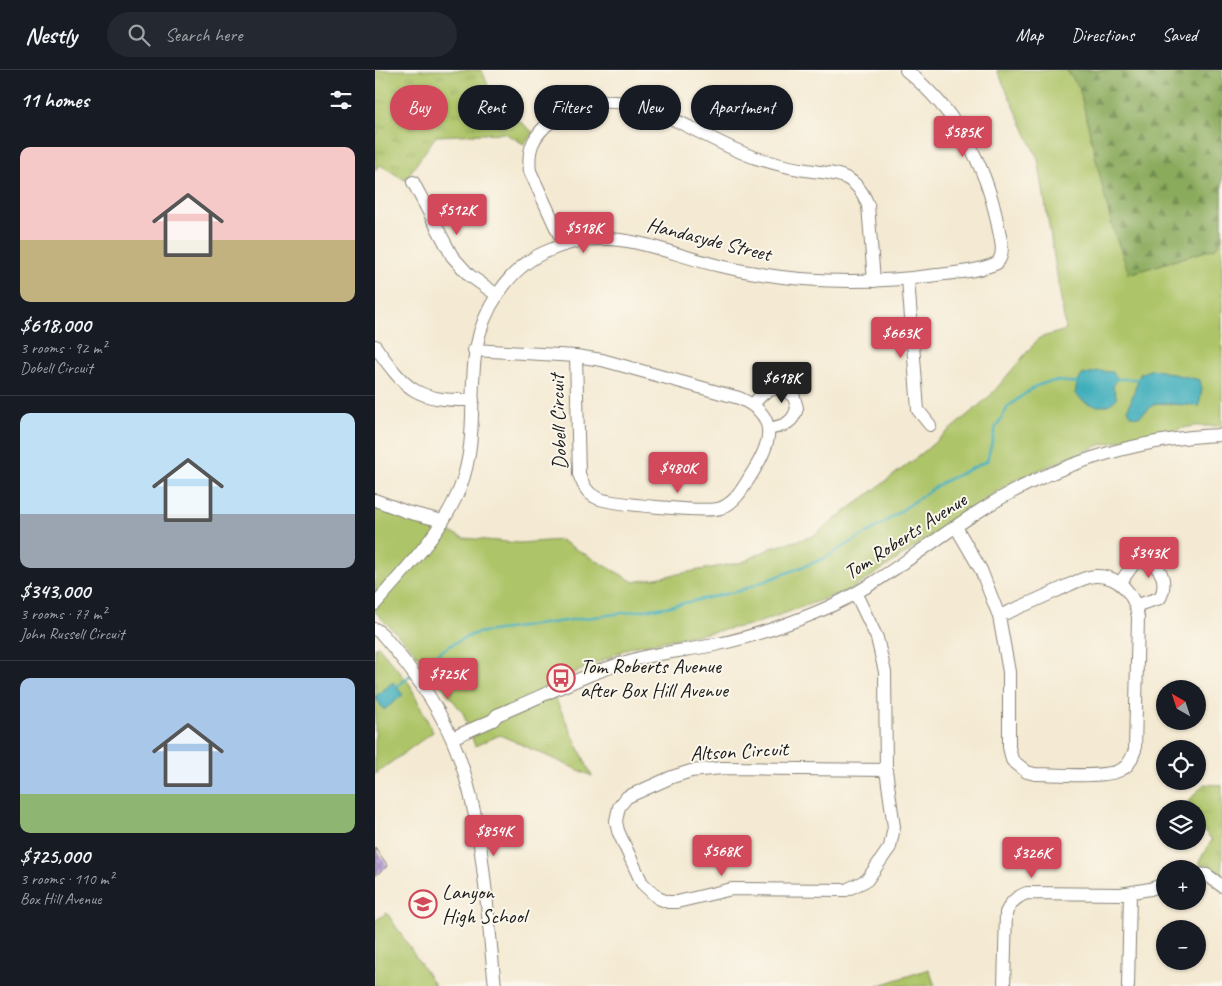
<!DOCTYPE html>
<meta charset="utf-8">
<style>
body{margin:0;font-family:Caveat,sans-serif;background:#242831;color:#f1f3f6;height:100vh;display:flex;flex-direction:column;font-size:19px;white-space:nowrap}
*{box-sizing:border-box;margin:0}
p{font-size:16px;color:#9ea1a6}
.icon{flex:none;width:28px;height:28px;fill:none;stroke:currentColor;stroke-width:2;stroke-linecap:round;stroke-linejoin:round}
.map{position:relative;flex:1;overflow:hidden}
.drawer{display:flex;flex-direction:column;background:#171b24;width:375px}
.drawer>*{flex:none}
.guide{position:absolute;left:15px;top:15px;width:475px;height:45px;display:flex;gap:10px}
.needle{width:32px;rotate:321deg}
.buttons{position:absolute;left:781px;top:610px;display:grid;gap:10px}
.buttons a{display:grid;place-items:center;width:50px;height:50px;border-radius:50%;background:#171b24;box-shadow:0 1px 4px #0004;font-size:25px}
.price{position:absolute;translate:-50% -42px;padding:0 11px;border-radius:5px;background:#d1495b;color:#fff;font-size:16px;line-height:32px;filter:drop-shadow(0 1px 2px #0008)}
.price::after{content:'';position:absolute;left:50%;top:30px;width:15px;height:11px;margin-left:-8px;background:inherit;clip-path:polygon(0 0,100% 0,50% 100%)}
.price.current{background:#222;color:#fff}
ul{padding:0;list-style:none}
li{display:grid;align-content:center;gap:10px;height:265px;padding:0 20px}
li+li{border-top:1px solid #363941}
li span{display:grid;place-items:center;height:155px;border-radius:10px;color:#555}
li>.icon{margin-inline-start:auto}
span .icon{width:90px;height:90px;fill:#fffc;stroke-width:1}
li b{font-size:21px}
h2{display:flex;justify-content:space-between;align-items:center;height:60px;padding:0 20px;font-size:21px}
.chip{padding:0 18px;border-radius:22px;background:#171b24;box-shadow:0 1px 4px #0004;font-size:18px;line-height:45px}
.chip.current{background:#d1495b;color:#fff}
header{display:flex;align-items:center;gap:30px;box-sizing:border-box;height:70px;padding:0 25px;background:#171b24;border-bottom:1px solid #363941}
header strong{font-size:24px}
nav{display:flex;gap:28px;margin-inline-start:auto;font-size:18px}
.search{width:350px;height:45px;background:#242831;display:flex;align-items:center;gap:12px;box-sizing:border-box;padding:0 18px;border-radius:28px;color:#9ea1a6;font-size:19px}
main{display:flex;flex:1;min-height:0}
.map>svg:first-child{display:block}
.grass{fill:#adc468;stroke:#647042}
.forest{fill:url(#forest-firs);stroke:#53633c}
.park{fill:url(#park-tufts);stroke:#647042}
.water{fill:#3eadbb;stroke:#2d646c}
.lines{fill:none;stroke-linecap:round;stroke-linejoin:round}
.stream{stroke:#3eadbb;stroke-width:2.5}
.building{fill:url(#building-cross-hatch)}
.minor-casing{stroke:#888378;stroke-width:14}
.minor{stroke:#fff;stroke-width:12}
.labels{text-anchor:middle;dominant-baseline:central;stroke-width:4;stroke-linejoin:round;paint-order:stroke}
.street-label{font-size:21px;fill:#1c1c1c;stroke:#fbf7ec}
.poi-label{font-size:21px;fill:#1c1c1c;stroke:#fbf7ec;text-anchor:start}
</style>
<header>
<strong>Nestly</strong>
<div class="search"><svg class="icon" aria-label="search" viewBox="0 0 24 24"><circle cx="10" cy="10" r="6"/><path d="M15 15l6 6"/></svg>Search here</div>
<nav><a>Map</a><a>Directions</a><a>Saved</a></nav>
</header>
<main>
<section class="drawer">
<h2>11 homes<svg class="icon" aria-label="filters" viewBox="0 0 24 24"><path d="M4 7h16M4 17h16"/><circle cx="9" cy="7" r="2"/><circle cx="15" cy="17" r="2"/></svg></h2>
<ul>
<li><span style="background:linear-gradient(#f6c9c9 60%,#c2b280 0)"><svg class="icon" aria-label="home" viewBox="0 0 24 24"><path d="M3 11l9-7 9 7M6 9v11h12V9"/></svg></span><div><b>$618,000</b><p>3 rooms · 92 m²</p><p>Dobell Circuit</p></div></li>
<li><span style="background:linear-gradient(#bfe0f5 65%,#9aa5b1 0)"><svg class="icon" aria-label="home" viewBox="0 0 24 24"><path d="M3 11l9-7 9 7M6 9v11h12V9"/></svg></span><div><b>$343,000</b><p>3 rooms · 77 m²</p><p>John Russell Circuit</p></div></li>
<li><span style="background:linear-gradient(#a9c7e8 75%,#8fb573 0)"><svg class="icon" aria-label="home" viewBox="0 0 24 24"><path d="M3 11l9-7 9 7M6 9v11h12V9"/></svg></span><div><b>$725,000</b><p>3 rooms · 110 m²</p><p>Box Hill Avenue</p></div></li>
</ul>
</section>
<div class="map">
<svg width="847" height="916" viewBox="0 0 847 916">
<defs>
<pattern id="forest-firs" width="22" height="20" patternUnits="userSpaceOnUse" patternTransform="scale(1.25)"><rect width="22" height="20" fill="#8aaa5c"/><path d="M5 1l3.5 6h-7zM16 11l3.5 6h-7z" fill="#708a4b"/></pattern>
<pattern id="park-tufts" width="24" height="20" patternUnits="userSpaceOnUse" patternTransform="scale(1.25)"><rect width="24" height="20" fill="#adc468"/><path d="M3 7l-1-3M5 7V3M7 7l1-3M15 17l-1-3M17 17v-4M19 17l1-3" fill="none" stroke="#94a85a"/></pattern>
<pattern id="building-cross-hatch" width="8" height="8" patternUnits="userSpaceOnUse" patternTransform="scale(1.25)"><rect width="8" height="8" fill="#b198d4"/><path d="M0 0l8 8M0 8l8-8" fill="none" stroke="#8f7bab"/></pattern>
</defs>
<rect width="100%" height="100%" fill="#fbf7ec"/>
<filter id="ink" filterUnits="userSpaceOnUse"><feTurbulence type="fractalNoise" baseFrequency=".02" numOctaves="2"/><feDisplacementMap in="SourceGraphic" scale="10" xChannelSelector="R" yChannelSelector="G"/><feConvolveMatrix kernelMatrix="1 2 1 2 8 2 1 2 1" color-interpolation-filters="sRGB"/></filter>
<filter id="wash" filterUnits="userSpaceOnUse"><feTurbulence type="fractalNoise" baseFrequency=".0096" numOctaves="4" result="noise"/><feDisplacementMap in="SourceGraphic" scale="20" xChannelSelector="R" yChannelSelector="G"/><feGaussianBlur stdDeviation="1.12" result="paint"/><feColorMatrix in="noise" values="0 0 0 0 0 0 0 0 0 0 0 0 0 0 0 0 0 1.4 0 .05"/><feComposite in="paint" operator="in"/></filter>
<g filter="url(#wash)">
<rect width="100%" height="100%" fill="#f4ead3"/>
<g class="grass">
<polygon points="622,0 847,0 847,356 819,356 725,375 640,410 479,518 380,554 256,577 174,615 217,706 125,665 100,676 88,643 38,580 0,542 0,431 89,468 144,473 185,470 259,512 368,492 396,478 438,466 540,389 615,326 664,268 691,260 663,89"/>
<polygon points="3,576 34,613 58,662 0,704 0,577"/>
<polygon points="12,843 60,916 0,916 0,851"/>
<polygon points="554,899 560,916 502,916"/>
</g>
<polygon class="forest" points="691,0 847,0 847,168 841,178 754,204 736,153 704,17"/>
<g class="park">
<polygon points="0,0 107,0 118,29 159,63 149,74 129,63 61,66 30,110 5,95 0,101 0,66 3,61 0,58"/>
<polygon points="829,714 847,715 847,804 823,793 837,770 823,753 822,739 811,739 809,736"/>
</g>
<g class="water">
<polygon points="777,299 825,310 827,319 824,336 781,333 764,347 756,346 753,339 765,304"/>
<path d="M723,301l15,1 4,6 -4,9 4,11c-12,14 -30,8 -42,-4l2,-10 5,-9z"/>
<polygon points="18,612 28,625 9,640 0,627"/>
</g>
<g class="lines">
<g class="stream">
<polyline points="740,309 766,309"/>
<path d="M42,600c19,-16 37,-29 60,-37l189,-26 73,-16 84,-32 59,-35 59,-41 46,-22 9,-34 12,-20 11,-9 17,-12 9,-3 12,-2 22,2"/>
<polyline points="20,618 36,605"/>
</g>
</g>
<g id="blocks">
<polygon class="building" points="0,777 13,796 0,806"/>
</g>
</g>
<g filter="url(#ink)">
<use href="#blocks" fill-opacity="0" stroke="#888378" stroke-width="1"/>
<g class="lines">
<g class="minor-casing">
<g id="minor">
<polyline points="38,112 77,186 94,205 122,225"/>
<path d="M189,175l-34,-74c-3,-23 4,-37 23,-51 71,-50 137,16 203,38 14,4 29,9 44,11 32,6 54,0 68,36l6,76"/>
<polyline points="533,209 543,340 555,355"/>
<path d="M0,276c32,45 41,55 98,54"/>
<path d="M99,280l102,6 3,118c4,10 7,19 18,24 13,6 111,15 124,10 15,-6 22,-20 30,-33 20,-31 30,-59 -12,-77l-137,-38 -26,-4"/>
<path d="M378,335c9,-12 15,-17 30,-17l11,9 3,11c-4,16 -14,18 -29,21"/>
<polyline points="0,430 32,442 68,451"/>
<path d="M581,457l25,43 18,46c19,-8 38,-16 57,-25 12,-5 26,-14 39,-15 25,-1 40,19 43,41l-3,133c-3,7 -5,15 -13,19 -14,10 -68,5 -87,5l-8,-2 -15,-12 -3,-13v-75l-10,-56"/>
<path d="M745,513l15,-21c22,-5 35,17 25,36l-23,7"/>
<polyline points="481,524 502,568 510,602 511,700 519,757 515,777 492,810 471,820 357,819 302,832 293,832 283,828 267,813 243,761 241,751 244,737 252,727 297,707 316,701 347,698 511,700"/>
<path d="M0,534c31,-36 67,-71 85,-116 26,-68 -5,-131 38,-194 11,-17 26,-32 45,-41 67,-32 112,-2 177,13 72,17 144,19 217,9 19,-2 42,-4 60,-12 9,-10 3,-25 1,-37 -12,-63 -42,-115 -92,-156"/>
<path d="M0,559l7,5c28,33 53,66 70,105 32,73 34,168 43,247"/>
<path d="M77,668l41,-18 4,-5c47,-19 93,-44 143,-57 24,-6 49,-8 74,-13 35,-7 69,-19 101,-32 59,-24 105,-64 158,-98 73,-48 161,-77 249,-80"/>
<polyline points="822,804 832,805 847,816"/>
<path d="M629,916l2,-73c5,-11 10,-16 21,-20l94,1 29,-5 15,-5"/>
<polyline points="753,916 755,823"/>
</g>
</g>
<use href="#minor" class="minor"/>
</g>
</g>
<defs>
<g id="bus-ring" transform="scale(1.4375)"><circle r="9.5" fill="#fbf7ec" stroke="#d1495b" stroke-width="1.5"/><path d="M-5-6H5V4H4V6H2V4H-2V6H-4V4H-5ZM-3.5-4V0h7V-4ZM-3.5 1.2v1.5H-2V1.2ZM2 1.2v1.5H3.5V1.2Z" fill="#d1495b"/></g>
<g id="school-ring" transform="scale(1.4375)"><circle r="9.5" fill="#fbf7ec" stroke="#d1495b" stroke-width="1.5"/><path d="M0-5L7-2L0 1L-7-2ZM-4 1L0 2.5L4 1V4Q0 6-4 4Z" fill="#d1495b"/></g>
</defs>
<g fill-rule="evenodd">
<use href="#bus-ring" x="186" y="608"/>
<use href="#school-ring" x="48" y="834"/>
</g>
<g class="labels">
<g class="street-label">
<text transform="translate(334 169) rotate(14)">Handasyde Street</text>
<text transform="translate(183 352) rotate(-92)">Dobell Circuit</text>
<text transform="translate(530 466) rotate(-33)">Tom Roberts Avenue</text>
<text transform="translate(364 681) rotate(-3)">Altson Circuit</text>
</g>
<g class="poi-label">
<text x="205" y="596">Tom Roberts Avenue<tspan x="205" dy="24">after Box Hill Avenue</tspan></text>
<text x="67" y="822">Lanyon<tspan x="67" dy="24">High School</tspan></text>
</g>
</g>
</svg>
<div class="buttons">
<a><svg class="needle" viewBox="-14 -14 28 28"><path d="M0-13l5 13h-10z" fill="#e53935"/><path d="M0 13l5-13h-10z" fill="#9ea1a6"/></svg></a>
<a><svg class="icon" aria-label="locate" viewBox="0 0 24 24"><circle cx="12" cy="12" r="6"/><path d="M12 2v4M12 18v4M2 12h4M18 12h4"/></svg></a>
<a><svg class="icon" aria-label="layers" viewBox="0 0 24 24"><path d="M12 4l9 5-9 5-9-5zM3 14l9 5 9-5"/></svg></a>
<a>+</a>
<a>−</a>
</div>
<b class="price" style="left:588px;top:88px">$585K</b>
<b class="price" style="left:82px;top:166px">$512K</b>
<b class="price" style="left:209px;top:184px">$518K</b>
<b class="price" style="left:526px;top:289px">$663K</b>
<b class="price current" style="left:407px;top:334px">$618K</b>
<b class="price" style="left:303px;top:424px">$480K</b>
<b class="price" style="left:774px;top:509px">$343K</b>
<b class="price" style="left:73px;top:630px">$725K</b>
<b class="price" style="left:119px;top:787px">$854K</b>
<b class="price" style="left:347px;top:807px">$568K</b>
<b class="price" style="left:657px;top:809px">$326K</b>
<div class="guide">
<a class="chip current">Buy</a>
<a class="chip">Rent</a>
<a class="chip">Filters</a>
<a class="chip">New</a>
<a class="chip">Apartment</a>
</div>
</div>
</main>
